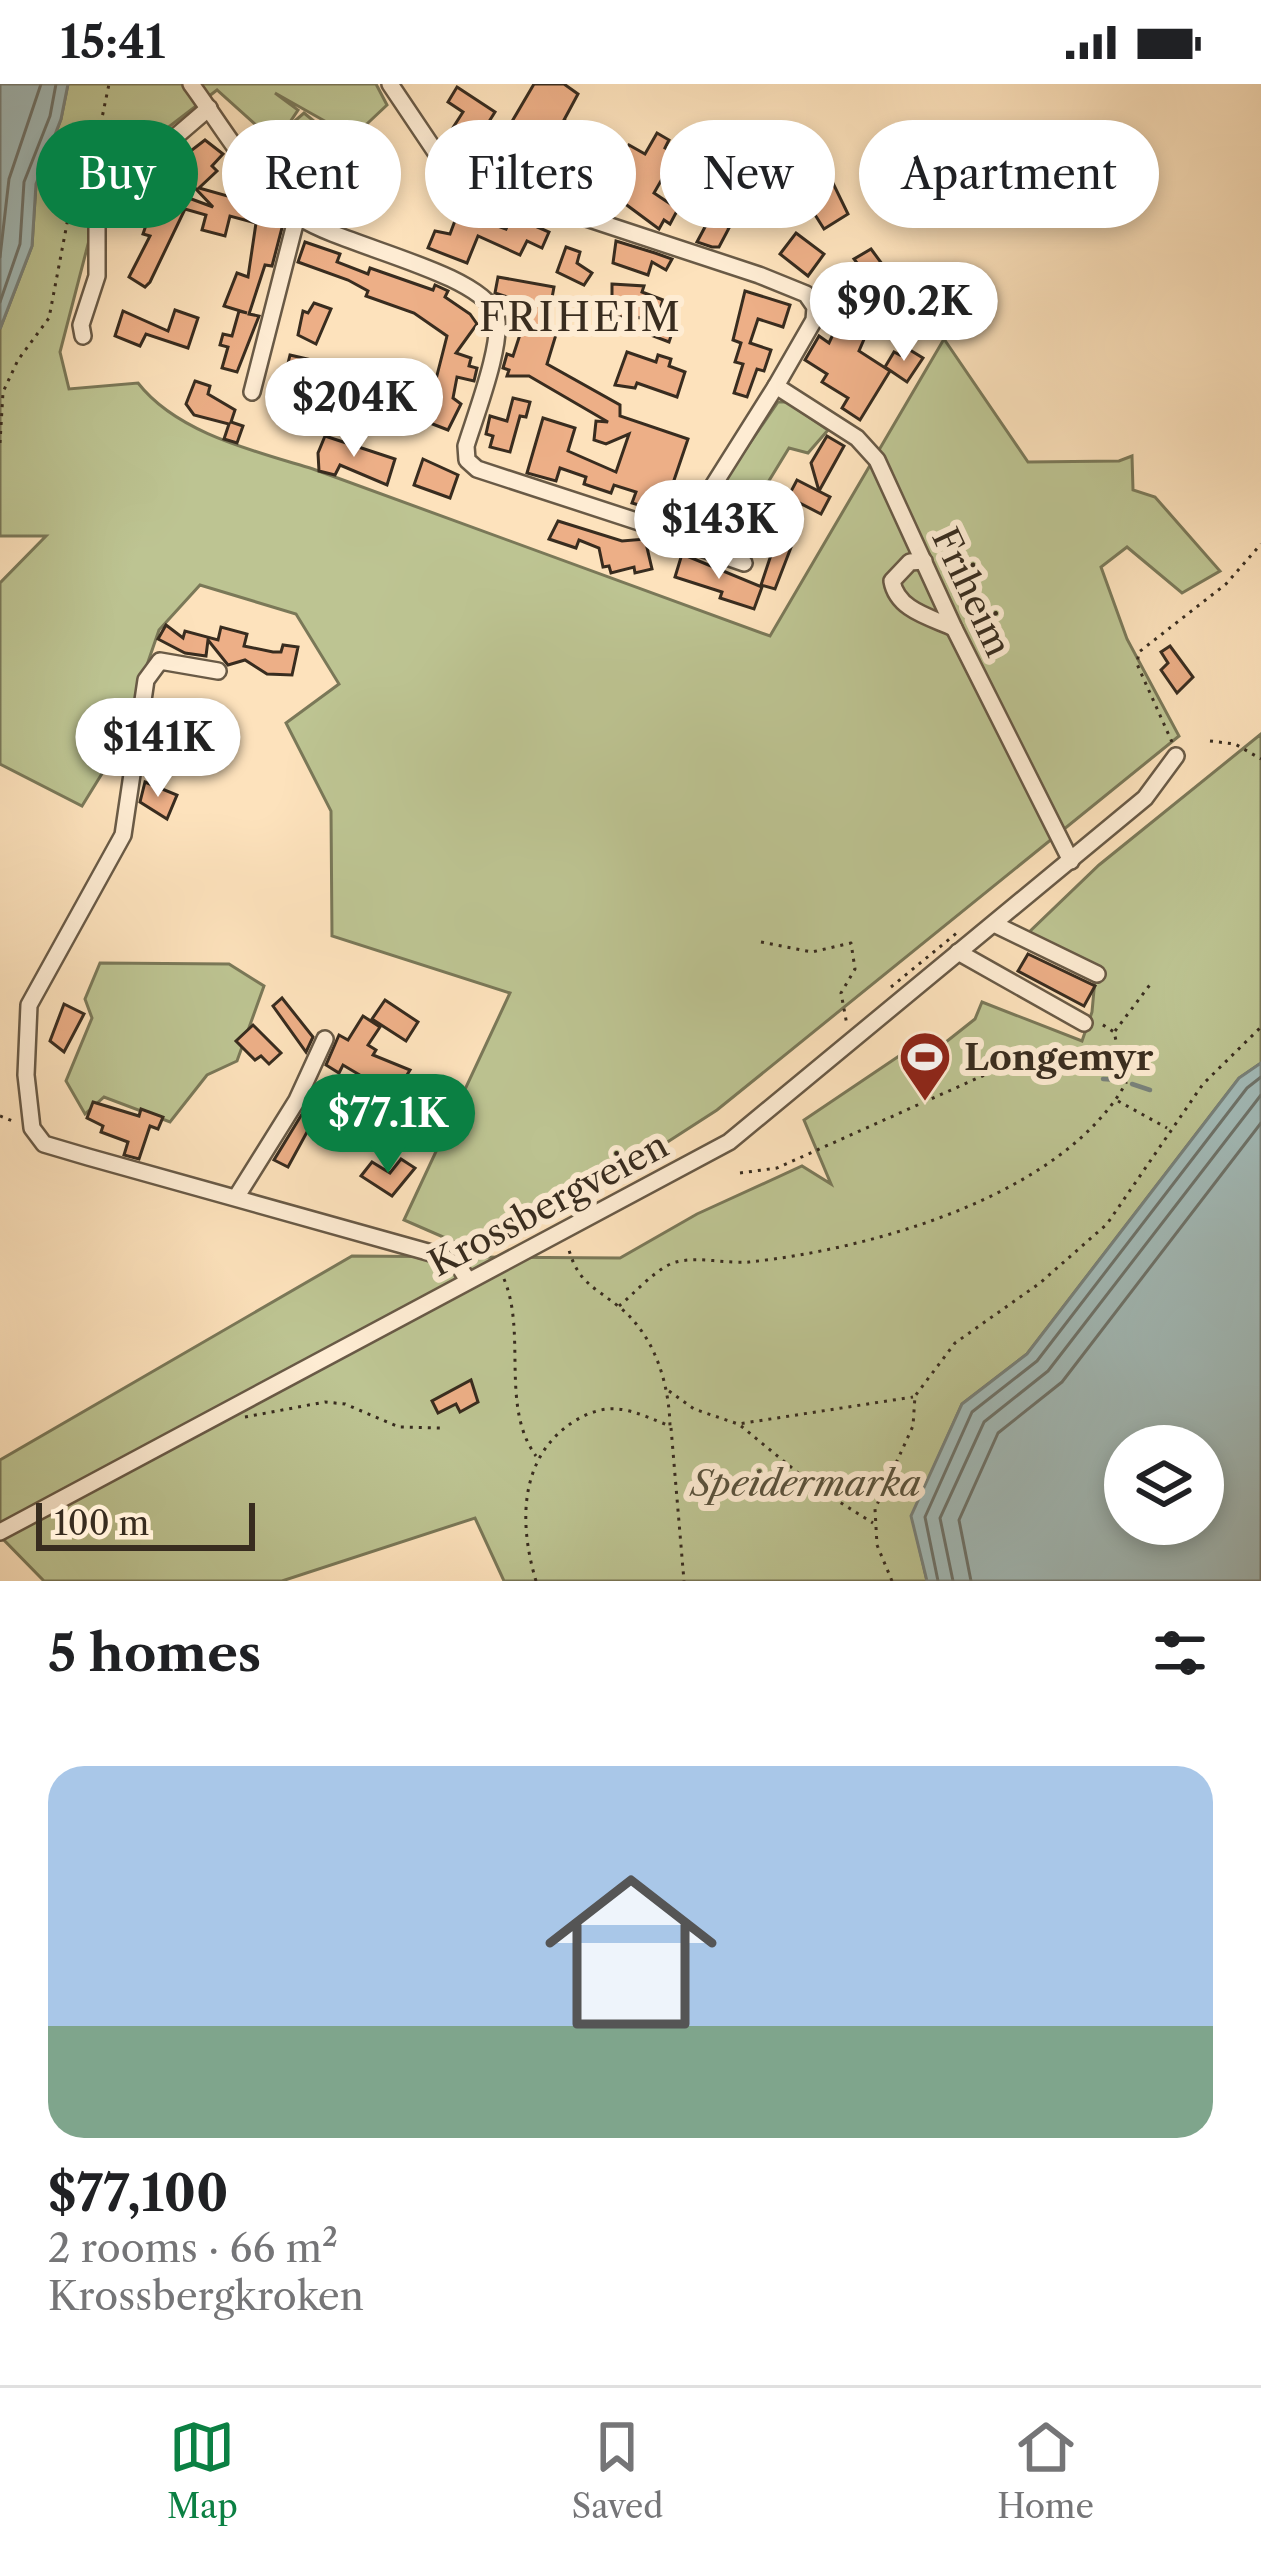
<!DOCTYPE html>
<meta charset="utf-8">
<style>
body{margin:0;font-family:"Libre Caslon Text",serif;background:#f6f6f6;color:#202124;height:100vh;display:flex;flex-direction:column;font-size:45px;white-space:nowrap}
*{box-sizing:border-box;margin:0}
p{font-size:39px;color:#757577}
.icon{flex:none;width:66px;height:66px;fill:none;stroke:currentColor;stroke-width:2;stroke-linecap:round;stroke-linejoin:round}
.map{position:relative;height:1497px;overflow:hidden}
.panel{display:flex;flex-direction:column;background:#fff;flex:1}
.panel>*{flex:none}
.hud{position:absolute;left:36px;top:36px;width:1191px;height:108px;display:flex;gap:24px}
.controls{position:absolute;left:1104px;top:1341px;display:grid;gap:24px}
.controls a{display:grid;place-items:center;width:120px;height:120px;border-radius:50%;background:#fff;box-shadow:0 6px 18px #0003;font-size:60px}
.scale{position:absolute;left:36px;bottom:30px;width:219px;box-sizing:border-box;padding-left:12px;border:6px solid #382c1f;border-top:0;font-size:33px;line-height:42px;white-space:nowrap;color:#382c1f;-webkit-text-stroke:9px #feecd3;paint-order:stroke}
.price{position:absolute;translate:-50% -102px;padding:0 27px;border-radius:42px;background:#fff;color:#222;font-size:39px;line-height:78px;filter:drop-shadow(0 3px 6px #0008)}
.price::after{content:'';position:absolute;left:50%;top:72px;width:36px;height:27px;margin-left:-18px;background:inherit;clip-path:polygon(0 0,100% 0,50% 100%)}
.price.current{background:#0b8043;color:#fff}
ul{padding:0;list-style:none}
li{display:grid;align-content:center;gap:24px;height:636px;padding:0 48px}
li span{display:grid;place-items:center;height:372px;border-radius:36px;color:#555}
li>.icon{margin-inline-start:auto}
span .icon{width:216px;height:216px;fill:#fffc;stroke-width:1}
li b{font-size:51px}
h2{display:flex;justify-content:space-between;align-items:center;height:144px;padding:0 48px;font-size:51px}
.tag{padding:0 42px;border-radius:54px;background:#fff;box-shadow:0 6px 18px #0003;font-size:42px;line-height:108px}
.tag.current{background:#0b8043;color:#fff}
.status{display:flex;justify-content:space-between;align-items:center;height:84px;padding:0 60px;background:#fff;direction:ltr}
.status svg{height:33px;fill:currentColor}
.tabs{display:flex;justify-content:space-around;align-items:center;height:168px;border-top:3px solid #e0e0e0;background:#fff;font-size:33px;color:#757577}
.tabs a{display:grid;justify-items:center;gap:6px}
.tabs .current{color:#0b8043}
.map>svg:first-child{display:block}
.green{fill:#bdc492;stroke:#7a7858;stroke-width:3}
.water{fill:#a3bcba;stroke:#78827c;stroke-width:3;fill-rule:evenodd}
.lines{fill:none;stroke-linecap:round;stroke-linejoin:round}
.shore{stroke:#6e746c;stroke-width:3}
.stream{stroke:#78827c;stroke-width:4.5}
.building{fill:#edaf87;stroke:#382c1f;stroke-width:3}
.minor-casing{stroke:#695a46;stroke-width:20}
.path{stroke:#382c1f;stroke-width:3;stroke-dasharray:3 6;stroke-linecap:butt}
.minor{stroke:#feecd3;stroke-width:15}
.labels{text-anchor:middle;dominant-baseline:central;stroke-width:12;stroke-linejoin:round;paint-order:stroke}
.street-label{font-size:36px;fill:#382c1f;stroke:#feecd3}
.poi-label{font-size:36px;font-weight:bold;fill:#382c1f;stroke:#feecd3;text-anchor:start}
.park-label{font-size:36px;font-style:italic;fill:#59523c;stroke:#feecd3}
.neighbourhood-label{font-size:39px;letter-spacing:3px;fill:#382c1f;stroke:#feecd3}
</style>
<div class="status"><b>15:41</b><svg viewBox="0 0 49 12"><path d="M0 12V9h3v3zM5 12V6h3v6zM10 12V3h3v9zM15 12V0h3v12zM26 1h20v11H26zM47 4h2v5h-2z"/></svg></div>
<div class="map">
<svg width="1261" height="1497" viewBox="0 0 1261 1497">
<rect width="100%" height="100%" fill="#fde2bc"/>
<filter id="stains"><feTurbulence type="fractalNoise" baseFrequency=".00167" numOctaves="4"/><feColorMatrix values="0 0 0 0 .2 0 0 0 0 .09 0 0 0 0 .02 0 0 0 .5 -.17"/></filter>
<radialGradient id="worn" r=".72"><stop offset=".6" stop-color="#630" stop-opacity="0"/><stop offset="1" stop-color="#630" stop-opacity=".3"/></radialGradient>
<g class="green">
<path d="M68,0h308l11,21 -34,32 -78,-44 23,17 -22,33 -59,-53 -111,85 -46,177 9,37 69,-6c39,50 116,68 175,86l457,167 174,-297 84,123 91,-1 13,-5 1,34 22,7 65,74 -38,22 -55,-46 -26,20 26,72 52,97 -462,374 -65,42 -179,98 -69,-30 106,-227 -178,-57 -1,-125 -45,-88 53,-39 -43,-70 -96,-29 -41,45 -40,116 -37,60 -82,-42v-181l46,-47h-46v-207l32,-83 4,-61 25,-66z"/>
<polygon points="304,29 364,78 367,92 350,106 326,96 285,64 290,41"/>
<polygon points="778,318 787,318 828,346 808,369 789,364 751,426 713,413"/>
<polygon points="1261,650 1261,979 1239,994 1027,1270 962,1320 912,1432 927,1497 504,1497 475,1434 282,1497 44,1497 0,1452 0,1376 352,1172 620,1174 697,1130 802,1082 831,1100 804,1036 905,968 922,977 975,935 982,918 1082,957 1092,928 1095,895 1024,853 1099,781"/>
<polygon points="100,879 229,880 264,902 237,977 207,991 170,1038 104,1013 85,1030 66,997 92,934 85,915"/>
</g>
<g class="water">
<polygon points="0,0 68,0 61,35 36,100 32,162 0,245"/>
<path d="M1261,979v518h-334l-16,-65 51,-112 65,-50 212,-276zM1203,1362v78h-78v-78z"/>
</g>
<g class="lines">
<g class="shore">
<polyline points="0,173 9,95 41,0"/>
<polyline points="0,218 20,160 24,98 50,32 56,0"/>
<polyline points="938,1497 925,1433 972,1328 1037,1277 1247,1004 1261,993"/>
<polyline points="953,1497 940,1434 984,1338 1048,1287 1261,1011"/>
<polyline points="971,1497 959,1436 998,1349 1062,1298 1261,1039"/>
</g>
<g class="stream">
<polyline points="1103,995 1118,996"/>
<polyline points="1132,1000 1150,1006"/>
</g>
</g>
<g class="building">
<polygon points="534,0 564,0 578,10 564,36 596,54 598,63 591,75 563,59 547,87 535,80 542,67 507,46"/>
<polygon points="457,3 495,28 468,71 445,56 463,28 448,18"/>
<polygon points="749,41 784,54 779,61 830,93 848,130 824,145 812,126 820,121 812,109 772,87 758,113 742,104 759,74 737,61"/>
<polygon points="657,49 669,56 665,64 700,84 689,102 666,88 654,109 678,125 670,140 664,136 659,145 624,119 619,127 595,113 605,97 616,100 627,82 620,76 629,61 645,70"/>
<polygon points="205,56 223,70 212,82 217,87 199,104 270,124 283,140 272,182 265,181 249,230 259,232 237,288 222,284 228,263 220,261 223,250 232,252 239,227 247,229 224,222 237,189 248,193 256,139 230,132 225,152 202,146 206,131 185,125 150,198 145,203 129,193 150,152 143,150 159,103 213,123 177,85 188,69"/>
<polygon points="722,94 750,111 742,125 734,121 723,140 729,144 719,163 712,163 697,158 721,113 714,109"/>
<polygon points="465,110 491,120 484,137 506,145 512,132 549,148 542,164 527,157 520,171 478,152 467,179 428,164 435,147 450,150"/>
<polygon points="796,149 824,170 808,192 780,170"/>
<polygon points="616,157 655,169 672,175 666,186 652,178 648,191 613,179"/>
<polygon points="305,158 340,170 337,178 368,190 370,184 433,206 435,201 448,207 445,213 470,230 477,240 456,269 471,274 469,282 477,284 474,297 457,293 453,314 461,320 448,346 430,339 436,314 411,306 392,319 378,298 408,279 417,293 435,299 447,252 414,229 366,212 368,207 348,196 298,178"/>
<polygon points="566,163 580,168 577,179 592,189 584,201 557,188"/>
<polygon points="871,165 919,230 903,241 854,175"/>
<polygon points="498,193 554,203 547,241 558,244 547,280 620,321 620,332 688,355 670,408 677,411 674,422 668,420 666,429 632,419 636,408 614,401 611,409 584,400 586,393 560,384 556,397 527,389 543,334 575,344 568,367 616,388 629,350 606,360 594,356 596,337 608,338 529,292 507,292 509,286 503,284 507,270 513,272 530,220 495,209"/>
<polygon points="612,200 644,202 642,208 663,216 658,231 676,237 669,258 640,247 645,234 603,232 603,218 612,218"/>
<polygon points="745,207 790,221 783,243 758,235 750,259 771,266 764,287 757,285 747,313 734,309 743,280 735,278 741,259 733,256"/>
<polygon points="314,219 331,225 316,260 298,251 303,227 308,229"/>
<polygon points="175,226 198,234 188,264 146,250 140,262 115,252 123,227 168,247"/>
<polygon points="841,233 868,246 859,267 890,287 860,336 842,324 848,314 822,298 827,290 805,276 819,252 829,259"/>
<polygon points="905,263 923,274 907,298 885,283 894,268 900,271"/>
<polygon points="627,268 656,278 658,271 671,275 669,282 685,288 677,313 637,299 635,304 615,301"/>
<polygon points="290,271 320,278 318,289 310,287 306,305 283,300"/>
<polygon points="338,285 360,291 346,337 318,329 322,315 328,317"/>
<polygon points="195,297 210,302 208,310 235,326 231,338 243,342 237,359 224,355 229,340 194,331 186,320"/>
<polygon points="513,314 530,318 526,333 520,332 510,368 490,363 493,352 486,350 490,332 507,337"/>
<polygon points="325,352 395,375 387,401 340,381 335,391 319,387 318,369"/>
<polygon points="827,352 844,362 819,407 811,379"/>
<polygon points="423,375 458,391 450,414 414,401"/>
<polygon points="797,396 830,413 821,430 788,413"/>
<polygon points="742,422 761,428 759,435 795,453 775,505 761,501 772,468 710,447 718,423 740,430"/>
<polygon points="558,437 622,457 645,455 652,485 635,489 634,483 611,489 609,482 603,483 599,464 579,456 576,464 549,455"/>
<polygon points="682,470 762,503 754,525 720,514 722,508 675,493"/>
<polygon points="166,541 183,554 185,547 218,556 221,543 247,550 244,562 273,568 281,568 283,561 298,563 292,591 267,590 245,576 228,581 208,556 206,572 185,569 158,555"/>
<polygon points="1170,562 1193,593 1177,609 1161,586 1168,579 1161,568"/>
<polygon points="145,698 177,711 167,735 140,718"/>
<polygon points="1028,870 1095,902 1084,922 1018,887"/>
<polygon points="282,914 313,953 306,968 273,922"/>
<polygon points="385,916 418,938 406,957 372,935"/>
<polygon points="64,920 84,930 64,968 50,957"/>
<polygon points="363,932 380,943 368,961 376,966 373,971 410,986 391,1017 384,1013 369,1054 356,1047 350,1057 326,1045 320,1055 307,1048 288,1083 274,1076 302,1030 310,1033 316,1021 350,1039 358,1017 373,999 343,981 339,989 326,981 339,951 348,956"/>
<polygon points="253,941 281,969 269,980 261,972 255,976 236,957"/>
<polygon points="93,1018 139,1032 141,1025 163,1033 158,1045 150,1042 139,1075 124,1071 128,1058 101,1048 103,1042 87,1034"/>
<polygon points="401,1075 415,1084 392,1112 361,1092 372,1078 390,1089"/>
<polygon points="471,1296 478,1318 460,1328 456,1320 438,1329 432,1317"/>
</g>
<g class="lines">
<g class="minor-casing">
<g id="minor">
<path d="M191,0c29,39 69,109 110,134 43,28 176,54 194,95 11,24 -21,106 -29,133l1,14 10,9 196,64 11,-1 92,-146 38,-66 1,-13 -9,-13 -47,-19 -188,-62 -128,-50 -53,-79"/>
<polyline points="83,252 81,241 97,192 97,142 110,109 209,24"/>
<polyline points="776,302 857,354 877,376 954,544 1071,777"/>
<polyline points="252,308 297,132"/>
<polyline points="684,448 695,462 744,479"/>
<path d="M924,477l-14,1 -18,19c5,29 38,36 62,47"/>
<polyline points="218,587 160,577 146,596 123,751 29,921 26,991 32,1044 44,1060 88,1073 442,1172 460,1184 467,1195"/>
<polyline points="994,840 1097,890"/>
<polyline points="958,868 1084,939"/>
<polyline points="237,1112 297,1016 325,955"/>
<polyline points="0,1448 729,1058 1145,714 1176,672"/>
</g>
</g>
<g class="path">
<polyline points="97,58 116,82"/>
<polyline points="0,359 3,308 18,276 49,234 77,87 97,58 109,0"/>
<polyline points="1210,657 1235,660 1261,675"/>
<polyline points="1172,658 1137,580 1139,568 1226,500 1261,460"/>
<polyline points="761,858 812,868 851,859 855,885 841,909 847,941"/>
<polyline points="891,903 958,848"/>
<polyline points="1115,947 1152,898"/>
<polyline points="1118,1017 1167,1044"/>
<polyline points="0,1032 15,1038"/>
<polyline points="740,1089 777,1084 1018,976"/>
<path d="M504,1195c23,54 -4,128 32,177"/>
<path d="M619,1222c15,-12 38,-39 57,-44 22,-6 51,2 73,0 123,-13 313,-66 377,-179l-12,-51 -14,-9"/>
<polyline points="669,1307 694,1325 738,1340 913,1313"/>
<polyline points="245,1333 325,1318 345,1320 399,1343 441,1344"/>
<polyline points="741,1342 814,1402 873,1439"/>
<polyline points="671,1344 684,1497"/>
<path d="M536,1497c-16,-53 -18,-117 30,-154 13,-10 33,-20 51,-18 17,1 37,11 53,17 -1,-44 -16,-92 -52,-120 -24,-19 -40,-24 -49,-56"/>
<polyline points="892,1497 877,1461 875,1425 913,1342 915,1312 955,1259 1040,1199 1107,1140 1203,1000 1261,943"/>
</g>
<use href="#minor" class="minor"/>
</g>
<defs>
<g id="stadium-pin" transform="scale(2.7)"><path d="M0 17L-7.5 6A9.5 9.5 0 1 1 7.5 6Z" fill="#8f2418" stroke="#feecd3"/><path d="M0-5a6.5 5 0 1 0 0 10a6.5 5 0 1 0 0-10ZM-3.5-1.8h7v3.6h-7Z" fill="#fff"/></g>
</defs>
<g fill-rule="evenodd">
<use href="#stadium-pin" x="925" y="973"/>
</g>
<g class="labels">
<g class="street-label">
<text transform="translate(972 508) rotate(65)">Friheim</text>
<text transform="translate(548 1120) rotate(-28)">Krossbergveien</text>
</g>
<g class="poi-label">
<text x="964" y="973">Longemyr</text>
</g>
<g class="park-label">
<text x="806" y="1399">Speidermarka</text>
</g>
<g class="neighbourhood-label">
<text x="581" y="233">FRIHEIM</text>
</g>
</g>
<rect width="100%" height="100%" filter="url(#stains)"/>
<rect width="100%" height="100%" fill="url(#worn)"/>
</svg>
<div class="controls">
<a><svg class="icon" aria-label="layers" viewBox="0 0 24 24"><path d="M12 4l9 5-9 5-9-5zM3 14l9 5 9-5"/></svg></a>
</div>
<div class="scale">100 m</div>
<b class="price" style="left:904px;top:280px">$90.2K</b>
<b class="price" style="left:354px;top:376px">$204K</b>
<b class="price" style="left:719px;top:498px">$143K</b>
<b class="price" style="left:158px;top:716px">$141K</b>
<b class="price current" style="left:388px;top:1092px">$77.1K</b>
<div class="hud">
<a class="tag current">Buy</a>
<a class="tag">Rent</a>
<a class="tag">Filters</a>
<a class="tag">New</a>
<a class="tag">Apartment</a>
</div>
</div>
<section class="panel">
<h2>5 homes<svg class="icon" aria-label="filters" viewBox="0 0 24 24"><path d="M4 7h16M4 17h16"/><circle cx="9" cy="7" r="2"/><circle cx="15" cy="17" r="2"/></svg></h2>
<ul>
<li><span style="background:linear-gradient(#a9c7e8 70%,#7fa58c 0)"><svg class="icon" aria-label="home" viewBox="0 0 24 24"><path d="M3 11l9-7 9 7M6 9v11h12V9"/></svg></span><div><b>$77,100</b><p>2 rooms · 66 m²</p><p>Krossbergkroken</p></div></li>
</ul>
</section>
<nav class="tabs">
<a class="current"><svg class="icon" aria-label="map" viewBox="0 0 24 24"><path d="M3 6l6-2 6 2 6-2v14l-6 2-6-2-6 2zM9 4v14M15 6v14"/></svg>Map</a>
<a><svg class="icon" aria-label="saved" viewBox="0 0 24 24"><path d="M7 4h10v16l-5-4-5 4z"/></svg>Saved</a>
<a><svg class="icon" aria-label="home" viewBox="0 0 24 24"><path d="M3 11l9-7 9 7M6 9v11h12V9"/></svg>Home</a>
</nav>
